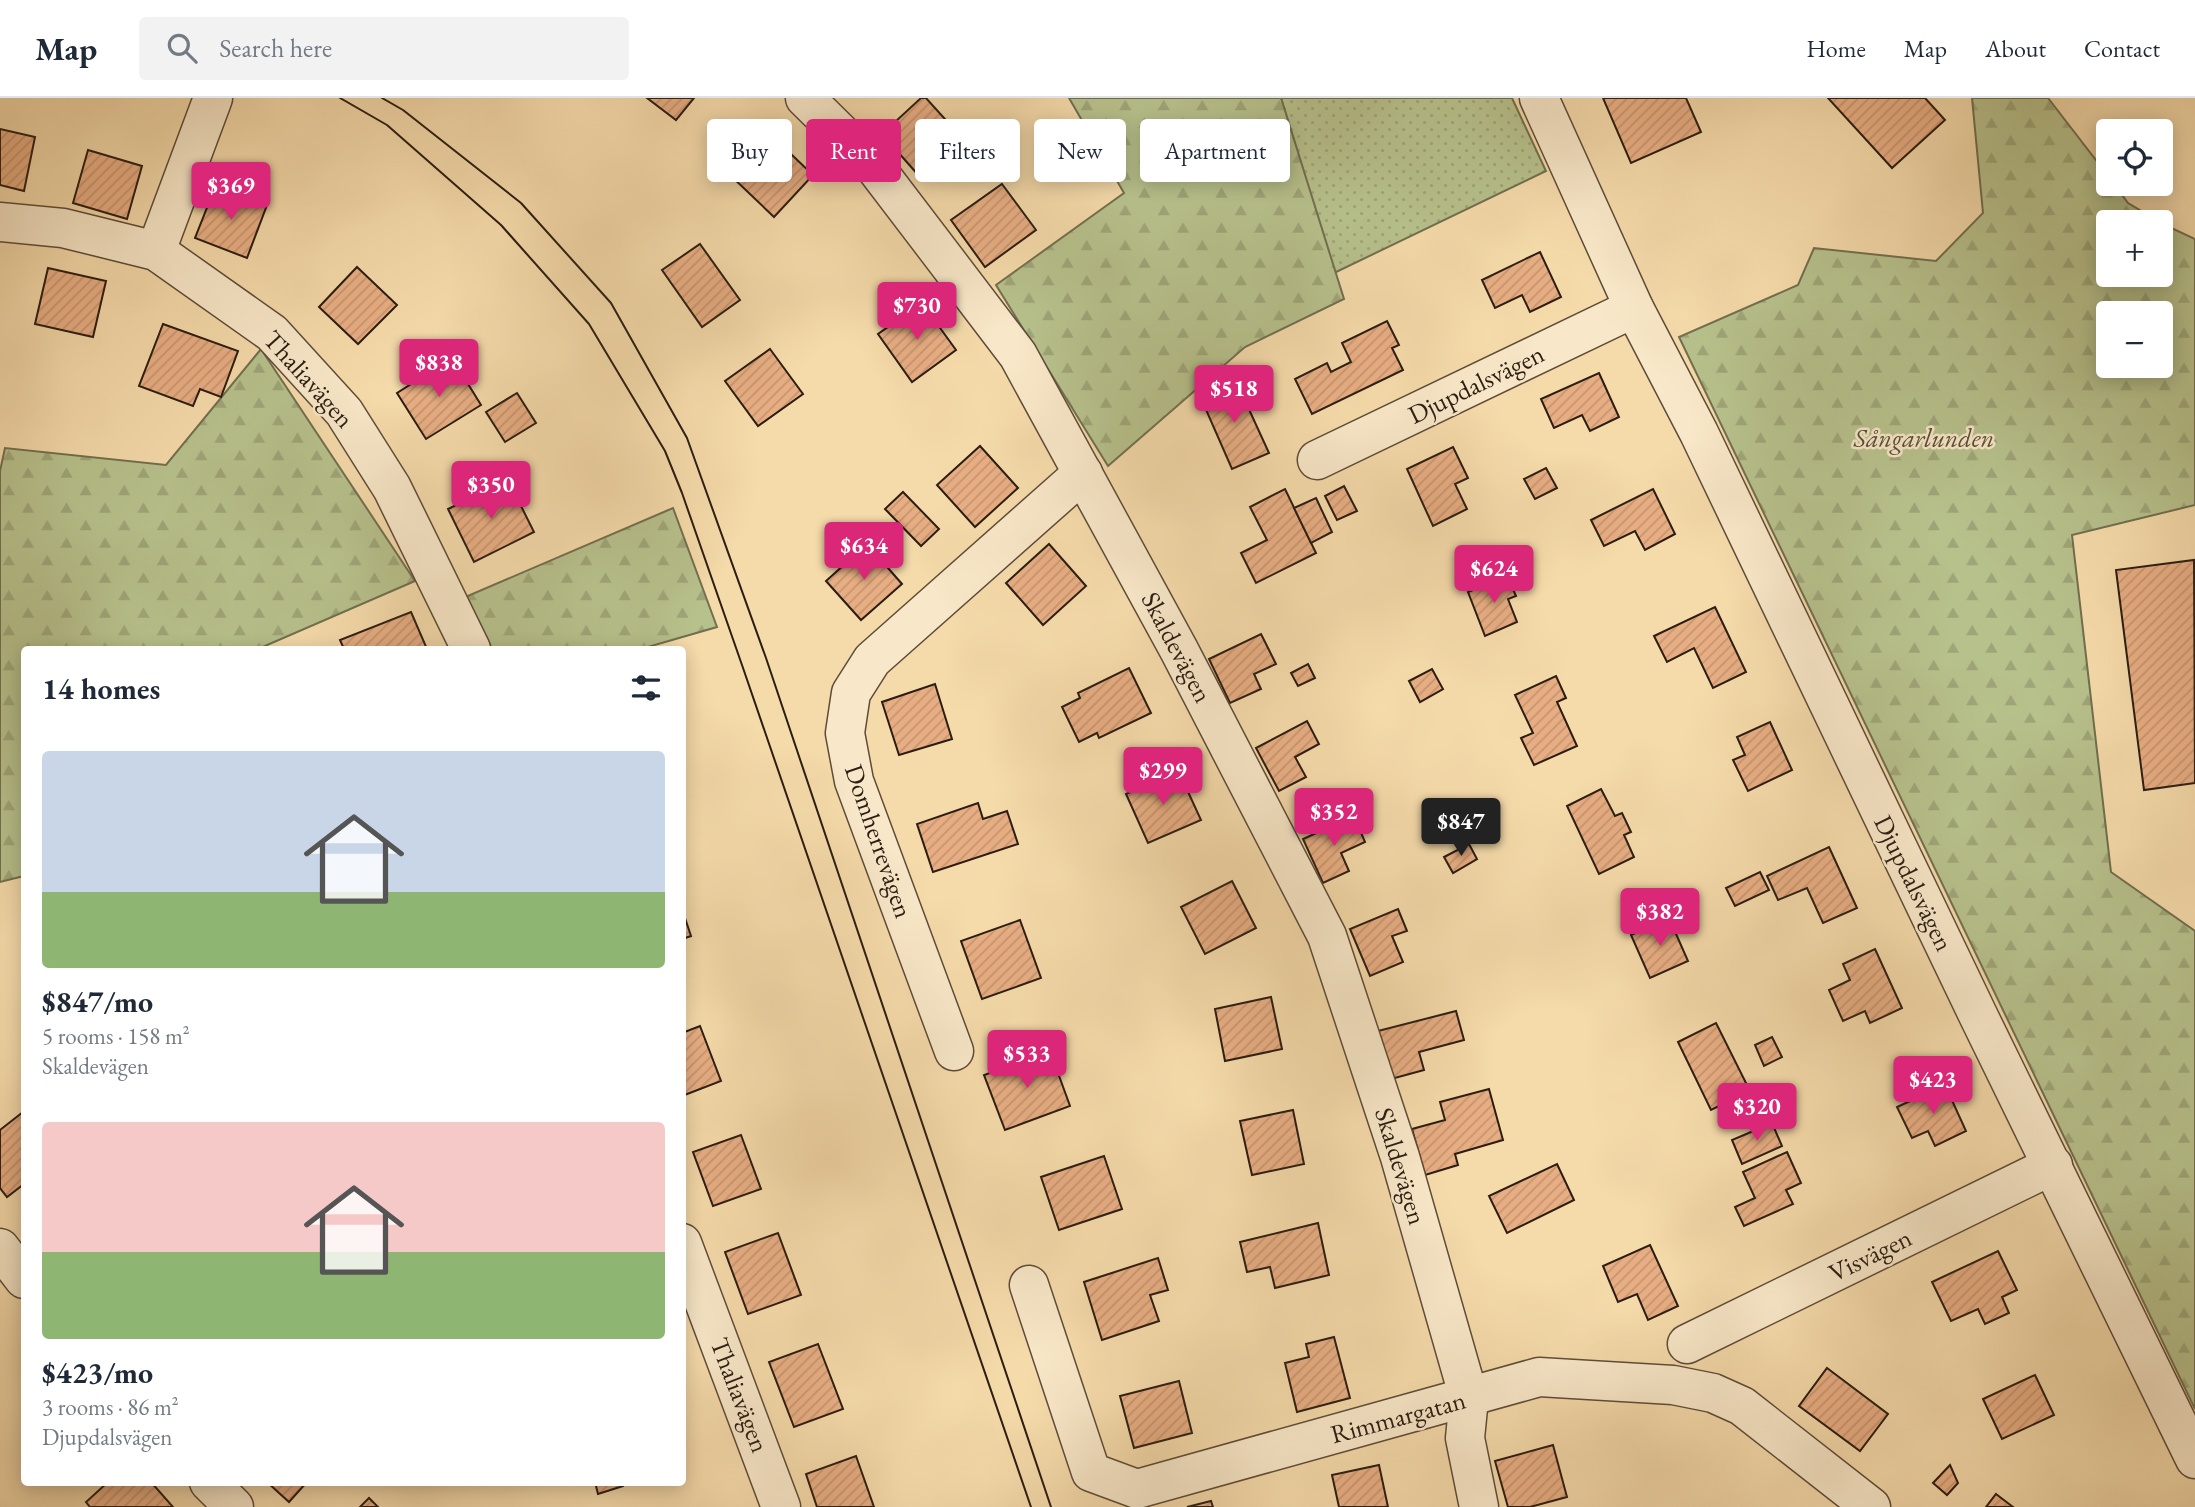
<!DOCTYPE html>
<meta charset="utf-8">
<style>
body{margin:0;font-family:"EB Garamond",serif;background:#f2f2f3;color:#1f2937;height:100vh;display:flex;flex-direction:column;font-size:26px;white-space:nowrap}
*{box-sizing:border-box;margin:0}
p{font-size:23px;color:#747a83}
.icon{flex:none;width:38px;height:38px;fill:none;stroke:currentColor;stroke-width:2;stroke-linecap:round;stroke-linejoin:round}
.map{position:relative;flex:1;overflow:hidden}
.details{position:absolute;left:21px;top:548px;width:665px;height:840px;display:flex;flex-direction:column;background:#fff;border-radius:7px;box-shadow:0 4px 18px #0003}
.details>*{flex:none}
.banner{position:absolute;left:707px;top:21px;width:665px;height:63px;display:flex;gap:14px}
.buttons{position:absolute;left:2096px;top:21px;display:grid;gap:14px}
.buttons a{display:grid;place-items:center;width:77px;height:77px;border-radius:7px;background:#fff;box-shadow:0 4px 18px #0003;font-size:35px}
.price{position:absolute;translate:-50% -60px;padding:0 16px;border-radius:7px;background:#db2777;color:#fff;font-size:23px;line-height:46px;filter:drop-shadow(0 2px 4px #0008)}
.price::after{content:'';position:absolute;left:50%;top:42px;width:21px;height:16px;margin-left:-10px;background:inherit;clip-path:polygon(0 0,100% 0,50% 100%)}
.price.current{background:#222;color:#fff}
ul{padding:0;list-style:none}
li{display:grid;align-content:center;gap:14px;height:371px;padding:0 21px}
li span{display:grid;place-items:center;height:217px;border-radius:7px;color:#555}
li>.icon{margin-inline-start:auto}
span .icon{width:126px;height:126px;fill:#fffc;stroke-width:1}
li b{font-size:30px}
h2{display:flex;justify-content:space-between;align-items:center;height:84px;padding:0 21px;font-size:30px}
.pill{padding:0 24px;border-radius:7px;background:#fff;box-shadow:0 4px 18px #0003;font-size:24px;line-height:63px}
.pill.current{background:#db2777;color:#fff}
header{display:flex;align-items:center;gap:42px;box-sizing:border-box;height:98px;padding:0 35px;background:#fff;border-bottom:2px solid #e0e1e3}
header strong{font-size:33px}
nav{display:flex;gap:38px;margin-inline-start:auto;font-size:24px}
.search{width:490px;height:63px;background:#f2f2f3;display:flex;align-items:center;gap:18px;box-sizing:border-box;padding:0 24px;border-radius:7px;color:#747a83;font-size:26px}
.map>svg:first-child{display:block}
.grass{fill:url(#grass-dots);stroke:#716f50;stroke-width:2}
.forest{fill:url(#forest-firs);stroke:#716f50;stroke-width:2;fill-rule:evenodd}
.building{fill:url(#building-hatch);stroke:#2b1d13;stroke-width:2}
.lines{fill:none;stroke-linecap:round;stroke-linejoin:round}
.minor-casing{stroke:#5e4c39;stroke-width:41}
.minor{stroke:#f8e7c8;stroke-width:38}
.tram{stroke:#2b1d13;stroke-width:2}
.labels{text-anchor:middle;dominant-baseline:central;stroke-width:5;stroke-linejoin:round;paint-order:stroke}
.street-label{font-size:26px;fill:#2b1d13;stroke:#f8e7c8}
.park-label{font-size:26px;font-style:italic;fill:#554e37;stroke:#f8e7c8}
</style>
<header>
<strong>Map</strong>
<div class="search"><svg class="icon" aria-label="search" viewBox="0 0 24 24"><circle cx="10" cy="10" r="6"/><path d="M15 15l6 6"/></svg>Search here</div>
<nav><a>Home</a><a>Map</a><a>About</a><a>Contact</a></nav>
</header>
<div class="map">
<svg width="2195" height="1409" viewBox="0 0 2195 1409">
<defs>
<pattern id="grass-dots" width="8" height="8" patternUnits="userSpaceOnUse" patternTransform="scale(1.75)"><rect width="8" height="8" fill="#b7c18c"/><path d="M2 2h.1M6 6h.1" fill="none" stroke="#9ea578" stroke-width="1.8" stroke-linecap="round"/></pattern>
<pattern id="forest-firs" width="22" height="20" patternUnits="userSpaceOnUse" patternTransform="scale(1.75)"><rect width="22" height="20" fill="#b7c18c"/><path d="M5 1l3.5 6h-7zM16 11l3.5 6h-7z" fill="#9ea578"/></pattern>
<pattern id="building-hatch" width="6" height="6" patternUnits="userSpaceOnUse" patternTransform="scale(1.75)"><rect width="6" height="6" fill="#e8ae83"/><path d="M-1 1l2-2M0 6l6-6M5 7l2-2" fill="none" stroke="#c79570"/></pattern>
</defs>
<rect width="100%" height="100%" fill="#f5daaa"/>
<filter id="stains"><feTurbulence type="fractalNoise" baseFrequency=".00286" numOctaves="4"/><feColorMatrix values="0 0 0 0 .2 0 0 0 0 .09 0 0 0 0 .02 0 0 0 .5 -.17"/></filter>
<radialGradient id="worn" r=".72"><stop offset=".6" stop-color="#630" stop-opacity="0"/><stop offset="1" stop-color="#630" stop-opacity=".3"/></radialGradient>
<polygon class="grass" points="1281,0 1512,0 1546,73 1334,175"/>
<g class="forest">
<polygon points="1069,0 1281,0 1344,201 1245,249 1108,368 996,187 1124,95"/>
<path d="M1972,0h76l61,79v7h5l14,19 32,19h-51v53h52v-52l34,16v266l-123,30 39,337 84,59v478l-516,-1072 119,-52 16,-37 122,13 47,-48zM2109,215h52v53h-52z"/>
<polygon points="261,251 415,483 258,551 24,551 24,778 0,784 0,373 5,350 166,367"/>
<polygon points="673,410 717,529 641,551 486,551 463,500"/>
</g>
<g class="building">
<polygon points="647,0 694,0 676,22"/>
<polygon points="921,0 926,0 962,40 920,79 882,36"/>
<polygon points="1603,0 1686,0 1701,34 1631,65"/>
<polygon points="1828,0 1925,0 1945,22 1892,70"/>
<polygon points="0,31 35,39 24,93 0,87"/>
<polygon points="770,36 813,77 774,119 730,77"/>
<polygon points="88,52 142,68 127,121 73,105"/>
<polygon points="1002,86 1036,132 985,169 951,122"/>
<polygon points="216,87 267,107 247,160 195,140"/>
<polygon points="700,146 740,202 702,229 662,172"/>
<polygon points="1540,154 1561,199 1530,214 1522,197 1495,210 1482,182"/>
<polygon points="357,169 397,207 358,246 319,209"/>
<polygon points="48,170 106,183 93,239 35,226"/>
<polygon points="922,205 956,252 912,284 878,236"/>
<polygon points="1387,223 1399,247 1392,250 1403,272 1312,316 1295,281 1327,265 1331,274 1351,264 1342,245"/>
<polygon points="163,226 238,253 221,299 200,291 193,308 139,288"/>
<polygon points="770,251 803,296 758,328 725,283"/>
<polygon points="452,260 481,307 426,341 397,295"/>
<polygon points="1599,275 1619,319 1590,333 1582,317 1554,330 1541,301"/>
<polygon points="1236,283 1269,355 1232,371 1200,298"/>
<polygon points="517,295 536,325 505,344 486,314"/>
<polygon points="980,348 1018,390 975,429 937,387"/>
<polygon points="1453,349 1468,380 1455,386 1467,411 1433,428 1407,371"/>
<polygon points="1546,370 1557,390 1535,401 1524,381"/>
<polygon points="508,382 534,434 474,464 448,411"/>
<polygon points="1344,388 1357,413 1337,422 1325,398"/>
<polygon points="1285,391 1316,455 1256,485 1241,455 1267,442 1250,409"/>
<polygon points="1653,391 1675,436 1645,452 1635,433 1604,448 1591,422"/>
<polygon points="903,394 939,431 921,448 885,411"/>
<polygon points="1316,400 1332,434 1311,445 1294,410"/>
<polygon points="867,446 902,486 861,522 826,483"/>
<polygon points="1049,446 1086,488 1043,527 1006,485"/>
<polygon points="2194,462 2195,685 2144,692 2116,472"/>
<polygon points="1507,478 1516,498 1508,501 1517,524 1485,538 1468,494"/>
<polygon points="1715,509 1746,574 1713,590 1694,550 1667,564 1654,538"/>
<polygon points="411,514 427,551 344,551 340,542"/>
<polygon points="1261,536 1276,566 1254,576 1261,591 1230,605 1209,561"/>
<polygon points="1308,566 1315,580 1298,588 1291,575"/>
<polygon points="1129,570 1151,615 1099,640 1097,635 1079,644 1062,609 1080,600 1078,595"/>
<polygon points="1432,571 1443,591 1420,604 1409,583"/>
<polygon points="1556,578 1566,600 1557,604 1577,648 1534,667 1521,640 1533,635 1515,597"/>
<polygon points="935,586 952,641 899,657 882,604"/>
<polygon points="1307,623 1319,646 1295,659 1306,679 1279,693 1256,650"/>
<polygon points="1770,624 1792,672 1748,693 1733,662 1745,657 1737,639"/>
<polygon points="1178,672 1201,722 1148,745 1126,696"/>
<polygon points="1601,691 1615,718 1622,715 1631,734 1624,737 1634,759 1599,776 1567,708"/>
<polygon points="978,705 983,721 1007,713 1018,746 933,774 917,726"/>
<polygon points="1354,718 1365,744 1341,755 1349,773 1323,785 1303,741"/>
<polygon points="1469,746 1477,761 1453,775 1444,759"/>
<polygon points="1829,749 1857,810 1823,825 1807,790 1778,802 1767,778"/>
<polygon points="1760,774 1769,792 1735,808 1726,790"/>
<polygon points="1232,783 1256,830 1205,856 1181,809"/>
<polygon points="1398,811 1407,833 1392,838 1403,864 1370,878 1350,831"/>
<polygon points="683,814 691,838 682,841 682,814"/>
<polygon points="1669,820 1688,863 1650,880 1631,837"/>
<polygon points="1020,822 1041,880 982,901 961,843"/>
<polygon points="1875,851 1902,910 1870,925 1865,913 1843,923 1829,892 1850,882 1843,866"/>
<polygon points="1271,899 1282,951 1225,963 1215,911"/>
<polygon points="1456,913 1464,942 1419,954 1424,972 1391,981 1378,933"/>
<polygon points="1716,925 1750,993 1711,1012 1678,944"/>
<polygon points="700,928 721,983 682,998 682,935"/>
<polygon points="1772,939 1782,959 1764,968 1755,947"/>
<polygon points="1050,953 1070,1008 1005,1032 984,977"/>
<polygon points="1945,987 1966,1033 1935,1048 1928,1033 1912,1040 1897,1009"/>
<polygon points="1489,991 1503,1042 1455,1056 1458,1067 1425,1077 1412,1031 1445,1022 1440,1004"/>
<polygon points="1293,1012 1304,1066 1252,1077 1240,1023"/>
<polygon points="23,1014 24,1086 7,1099 0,1090 0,1032"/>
<polygon points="1772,1025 1782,1048 1742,1066 1732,1042"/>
<polygon points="741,1037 761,1091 713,1108 693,1054"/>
<polygon points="1787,1054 1801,1085 1786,1092 1793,1106 1744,1128 1735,1109 1755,1100 1743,1074"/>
<polygon points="1104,1058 1122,1111 1059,1132 1041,1079"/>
<polygon points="1557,1066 1574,1102 1507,1135 1489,1098"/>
<polygon points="1318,1125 1329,1177 1275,1190 1270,1169 1247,1174 1240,1144"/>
<polygon points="778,1135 801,1197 748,1216 725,1154"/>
<polygon points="1650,1147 1678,1208 1648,1222 1637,1196 1618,1204 1603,1168"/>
<polygon points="1998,1153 2017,1192 2002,1199 2009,1215 1985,1226 1978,1211 1951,1223 1932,1184"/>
<polygon points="1158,1160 1168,1192 1150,1197 1159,1223 1102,1242 1084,1184"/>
<polygon points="1334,1239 1350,1300 1297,1314 1285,1265 1309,1259 1306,1246"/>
<polygon points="818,1246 843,1311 794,1329 769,1264"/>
<polygon points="1827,1270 1888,1316 1860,1353 1799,1308"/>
<polygon points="2035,1277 2054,1317 2002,1341 1983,1301"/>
<polygon points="1179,1283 1192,1335 1134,1350 1120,1298"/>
<polygon points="1553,1347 1567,1399 1530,1409 1508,1409 1495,1363"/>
<polygon points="856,1358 874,1409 817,1409 806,1376"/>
<polygon points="1379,1367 1388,1409 1339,1409 1332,1377"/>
<polygon points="1950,1367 1958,1385 1947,1397 1933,1385"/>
<polygon points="108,1384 151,1384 173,1409 90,1409 86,1404"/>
<polygon points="267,1384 307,1384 289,1404"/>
<polygon points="595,1384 622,1384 623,1388 598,1396"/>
<polygon points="1996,1396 2013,1409 1986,1409"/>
<polygon points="369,1400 378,1409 360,1409"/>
<polygon points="1211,1403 1213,1409 1187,1409"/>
</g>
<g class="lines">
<g class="minor-casing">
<g id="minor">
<polyline points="805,0 874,68 1018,257 1179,552 1327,838 1400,1059 1469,1300 1465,1340 1479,1409"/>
<polyline points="1539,0 1634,210 1699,335 1978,917 2195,1361"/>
<polyline points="0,124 63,130 156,153 272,235 344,314 392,390 471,551"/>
<polyline points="156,153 213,0"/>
<polyline points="1317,362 1634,210"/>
<polyline points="954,953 854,683 845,635 851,595 872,562 1083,375"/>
<polyline points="682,1145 781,1409"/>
<polyline points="0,1150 24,1181"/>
<polyline points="1029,1187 1091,1374 1137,1391 1539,1279 1673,1287 1713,1295 1742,1308 1871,1409"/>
<polyline points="1687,1246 2053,1067"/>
<polyline points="209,1384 234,1409"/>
</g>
</g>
<use href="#minor" class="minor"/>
<g class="tram">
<polyline points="340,0 387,27 501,127 589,226 665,353 682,395 742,567 1031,1409"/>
<polyline points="382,0 403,12 521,105 611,205 687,340 766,560 1051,1409"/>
</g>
</g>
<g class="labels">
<g class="street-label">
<text transform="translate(309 281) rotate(48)">Thaliavägen</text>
<text transform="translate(1476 286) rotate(-26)">Djupdalsvägen</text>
<text transform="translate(1177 549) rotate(62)">Skaldevägen</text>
<text transform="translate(879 743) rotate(71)">Domherrevägen</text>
<text transform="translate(1914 785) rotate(64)">Djupdalsvägen</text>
<text transform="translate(1401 1068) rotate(73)">Skaldevägen</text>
<text transform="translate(1870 1157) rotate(-26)">Visvägen</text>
<text transform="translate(740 1297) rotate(69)">Thaliavägen</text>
<text transform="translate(1398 1319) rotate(-15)">Rimmargatan</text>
</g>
<g class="park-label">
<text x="1924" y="340">Sångarlunden</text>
</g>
</g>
<rect width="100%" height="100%" filter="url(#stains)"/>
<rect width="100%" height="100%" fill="url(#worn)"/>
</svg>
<div class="buttons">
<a><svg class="icon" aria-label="locate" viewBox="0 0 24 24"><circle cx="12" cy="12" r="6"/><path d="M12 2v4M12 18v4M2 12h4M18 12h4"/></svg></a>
<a>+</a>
<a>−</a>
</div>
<b class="price" style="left:231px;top:124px">$369</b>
<b class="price" style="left:917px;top:244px">$730</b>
<b class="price" style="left:439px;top:301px">$838</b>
<b class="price" style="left:1234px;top:327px">$518</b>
<b class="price" style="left:491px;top:423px">$350</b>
<b class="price" style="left:864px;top:484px">$634</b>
<b class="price" style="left:1494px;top:507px">$624</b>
<b class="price" style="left:1163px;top:709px">$299</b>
<b class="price" style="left:1334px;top:750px">$352</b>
<b class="price current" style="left:1461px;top:760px">$847</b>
<b class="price" style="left:1660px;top:850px">$382</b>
<b class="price" style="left:1027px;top:992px">$533</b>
<b class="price" style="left:1933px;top:1018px">$423</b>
<b class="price" style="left:1757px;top:1045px">$320</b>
<div class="banner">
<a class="pill">Buy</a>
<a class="pill current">Rent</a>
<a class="pill">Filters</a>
<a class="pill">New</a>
<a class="pill">Apartment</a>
</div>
<section class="details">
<h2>14 homes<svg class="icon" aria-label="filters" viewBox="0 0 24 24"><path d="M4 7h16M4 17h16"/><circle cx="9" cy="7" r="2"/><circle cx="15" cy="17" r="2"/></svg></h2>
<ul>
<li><span style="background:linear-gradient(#c9d6e8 65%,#8fb573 0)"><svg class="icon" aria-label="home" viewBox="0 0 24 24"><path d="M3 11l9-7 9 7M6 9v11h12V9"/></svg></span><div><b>$847/mo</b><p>5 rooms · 158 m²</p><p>Skaldevägen</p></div></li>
<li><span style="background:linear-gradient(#f6c9c9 60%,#8fb573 0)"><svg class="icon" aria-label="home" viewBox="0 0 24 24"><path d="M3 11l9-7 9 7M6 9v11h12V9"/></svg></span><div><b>$423/mo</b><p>3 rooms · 86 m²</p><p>Djupdalsvägen</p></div></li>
</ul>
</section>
</div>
